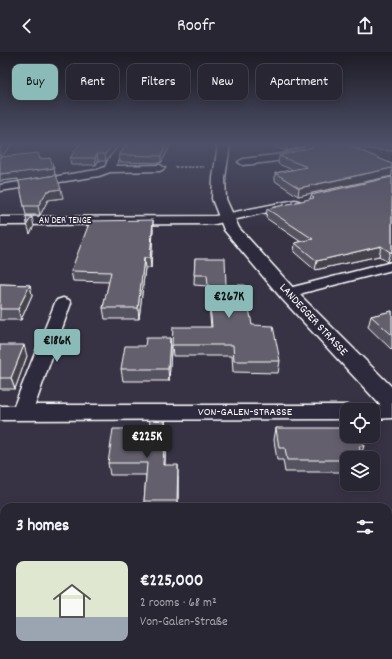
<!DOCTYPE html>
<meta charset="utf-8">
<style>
body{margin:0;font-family:Dekko,sans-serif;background:#312e3c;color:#f1f3f6;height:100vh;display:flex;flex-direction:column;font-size:15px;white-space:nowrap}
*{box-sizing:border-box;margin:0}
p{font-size:13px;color:#a5a5ac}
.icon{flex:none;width:22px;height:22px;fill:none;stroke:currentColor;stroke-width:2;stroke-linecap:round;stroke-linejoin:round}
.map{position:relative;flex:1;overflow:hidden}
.panel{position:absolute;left:0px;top:451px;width:392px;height:156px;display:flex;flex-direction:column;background:#292634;border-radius:12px 12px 0 0;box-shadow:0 2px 10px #0003,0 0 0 1px #45434f}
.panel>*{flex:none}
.top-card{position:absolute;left:12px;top:12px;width:368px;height:36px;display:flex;gap:8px}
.controls{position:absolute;left:340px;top:351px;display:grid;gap:8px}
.controls a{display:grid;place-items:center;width:40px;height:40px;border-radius:8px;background:#292634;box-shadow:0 2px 10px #0003,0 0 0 1px #45434f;font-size:20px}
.price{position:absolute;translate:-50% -34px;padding:0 9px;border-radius:4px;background:#8bbbb9;color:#111;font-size:13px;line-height:26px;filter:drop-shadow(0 1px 2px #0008)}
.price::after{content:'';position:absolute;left:50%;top:24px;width:12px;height:9px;margin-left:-6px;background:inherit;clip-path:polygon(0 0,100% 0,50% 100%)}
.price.active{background:#222;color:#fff}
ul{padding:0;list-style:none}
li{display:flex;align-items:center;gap:12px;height:100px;padding:0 16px}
li span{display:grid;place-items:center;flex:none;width:112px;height:80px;border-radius:8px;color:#555}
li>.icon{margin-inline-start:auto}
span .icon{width:48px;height:48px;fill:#fffc;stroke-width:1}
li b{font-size:17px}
h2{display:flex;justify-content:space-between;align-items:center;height:48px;padding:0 16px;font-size:17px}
.pill{padding:0 14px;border-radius:8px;background:#292634;box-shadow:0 2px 10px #0003,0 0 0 1px #45434f;font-size:14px;line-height:36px}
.pill.active{background:#8bbbb9;color:#111}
header{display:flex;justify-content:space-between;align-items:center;height:52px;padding:0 16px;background:#292634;font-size:18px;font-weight:600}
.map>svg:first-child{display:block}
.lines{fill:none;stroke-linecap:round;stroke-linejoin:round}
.minor-casing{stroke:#fff;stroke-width:3}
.secondary-casing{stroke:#fff;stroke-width:3}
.path{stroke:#fff;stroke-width:1.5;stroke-dasharray:2.5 1.5;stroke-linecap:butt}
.minor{fill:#2f2a3d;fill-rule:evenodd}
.secondary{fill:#2f2a3d;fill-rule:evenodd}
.wall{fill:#55525e;stroke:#fff}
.shaded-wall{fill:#45424c;stroke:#fff}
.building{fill:#635f6d;stroke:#fff}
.labels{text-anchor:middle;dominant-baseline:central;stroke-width:3.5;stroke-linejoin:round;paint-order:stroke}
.far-street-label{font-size:10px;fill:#fff;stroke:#2f2a3d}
.street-label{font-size:12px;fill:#fff;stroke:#2f2a3d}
</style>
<header><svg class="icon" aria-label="back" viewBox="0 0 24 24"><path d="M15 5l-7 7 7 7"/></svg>Roofr<svg class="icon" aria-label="share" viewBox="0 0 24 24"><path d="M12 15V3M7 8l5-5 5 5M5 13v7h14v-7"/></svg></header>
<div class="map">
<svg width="392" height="607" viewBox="0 0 392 607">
<rect width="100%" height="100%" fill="#373345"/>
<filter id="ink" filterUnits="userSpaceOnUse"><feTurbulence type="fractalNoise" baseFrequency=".025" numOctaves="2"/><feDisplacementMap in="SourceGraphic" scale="8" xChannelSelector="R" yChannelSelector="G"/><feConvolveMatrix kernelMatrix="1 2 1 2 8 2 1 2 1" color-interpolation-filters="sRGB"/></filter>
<g filter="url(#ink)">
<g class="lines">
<g class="minor-casing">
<g id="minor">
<polygon points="121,92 130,92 115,114 160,113 165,116 160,119 110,120 99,124 0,139 0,133 97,118 105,115 109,106"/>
<path d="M314,92h12c-13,14 -64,19 -83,21l-5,-3 5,-3 40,-5z"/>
<polygon points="295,148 299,149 301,151 299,153 215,172 0,173 0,165 215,164"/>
<polygon points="392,210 392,218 303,241 294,246 284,246 281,243 293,235"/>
<polygon points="63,246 69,248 71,251 35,353 347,353 354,355 356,358 347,358 347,367 0,368 0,354 14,354 55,251 57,248"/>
<polygon points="392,352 392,366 373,367 373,358 364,358 366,355"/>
</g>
</g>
<g class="secondary-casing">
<polygon id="secondary" points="218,92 230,92 225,126 226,147 239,176 296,239 392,335 392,359 383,356 282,247 224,178 212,147 213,126"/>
</g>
<polyline class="path" points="175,115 204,115"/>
<use href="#minor" class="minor"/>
<use href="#secondary" class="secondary"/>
</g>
<g class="wall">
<polygon points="0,92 13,92 1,105 40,107 54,116 55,123 63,146 48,148 40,163 26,163 18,127 0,129"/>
<polygon points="120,92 106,109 98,109 96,113 71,113 70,106"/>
<polygon points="127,92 171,92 161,111 120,110 119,103"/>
<polygon points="267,92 310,92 286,99"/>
<polygon points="317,92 392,92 392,99 355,96 392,112 392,124 298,144 275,129 275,121 293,118 278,112 279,104 312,95"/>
<polygon points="392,125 392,209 387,210 379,204 315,218 294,200 295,191 301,190 266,166 267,157 310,147 311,143"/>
<polygon points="153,177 151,216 145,216 139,267 105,267 103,256 109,230 73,229 71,219"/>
<polygon points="195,206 226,233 252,273 280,309 278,321 233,320 232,304 173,304 172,293 211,275 207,234 194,233"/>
<polygon points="0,232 30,233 32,243 21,268 0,268"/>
<polygon points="392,259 392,298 368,275 371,264"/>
<polygon points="170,286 171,298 169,329 123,329 121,317 145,294"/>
<polygon points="0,293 27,304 15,337 0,337"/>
<polygon points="165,369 166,381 165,413 178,425 178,455 144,455 144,449 146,423 110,423 108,411 149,377"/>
<polygon points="276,376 364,394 361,403 347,406 347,420 285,420 283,408 277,408 274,388"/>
</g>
<g class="shaded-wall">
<polygon points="5,92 13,92 0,106 0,97"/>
<polygon points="114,92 120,92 106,109 105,102"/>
<polygon points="167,92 171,92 161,111 161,104"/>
<polygon points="287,92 310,92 286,99"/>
<polygon points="97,102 98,109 96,113 95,106"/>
<polygon points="54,116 55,123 19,129 18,127 0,129 0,122"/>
<polygon points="392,116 392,124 298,144 299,136"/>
<polygon points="61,137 63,146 48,148 40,163 38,154 47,139"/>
<polygon points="32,165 34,174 30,182 27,172"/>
<polygon points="153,168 153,177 151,216 150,206"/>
<polygon points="381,194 379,204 315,218 317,209"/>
<polygon points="390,200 392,200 392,209 387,210"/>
<polygon points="144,206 145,216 139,267 138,256"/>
<polygon points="30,233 32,243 21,268 18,257"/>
<polygon points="170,286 171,298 169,329 168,317"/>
<polygon points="24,293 27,304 15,337 11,326"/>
<polygon points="165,369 166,381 164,425 163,413"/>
<polygon points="178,413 178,455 177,449"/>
<polygon points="6,603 15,603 14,607 5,607"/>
</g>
<g class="building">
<polygon points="0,92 5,92 0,97"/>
<polygon points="79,92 114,92 105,102 97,102 95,106 70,106"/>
<polygon points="127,92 167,92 161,104 119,103"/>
<polygon points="317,92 345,92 392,112 392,116 299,136 275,121 307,115 279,104 312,95"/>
<polygon points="38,101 40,107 50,106 54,116 17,121 17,120 0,122 0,105"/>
<polygon points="56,123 61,137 47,139 38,154 24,154 19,129"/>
<polygon points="392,125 392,200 390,200 381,194 317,209 295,191 313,187 267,157 314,146 311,143"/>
<polygon points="26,165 32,165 27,172"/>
<polygon points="153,168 150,206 144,206 138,256 103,256 111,220 71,219 90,169"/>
<polygon points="195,206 225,206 226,233 245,233 252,273 273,274 280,309 234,309 233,293 172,293 173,275 212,275 207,223 194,223"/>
<polygon points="0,232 30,233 18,257 0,257"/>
<polygon points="392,259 392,283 371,264"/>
<polygon points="146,286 170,286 168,317 121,317 125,294 145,294"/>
<polygon points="0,293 24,293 11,326 0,326"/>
<polygon points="150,368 165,369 163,413 178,413 177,449 144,449 147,411 108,411 113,377 149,377"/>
<polygon points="276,376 347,376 347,384 361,384 364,394 359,394 362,406 347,406 347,408 287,408 285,396 279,396"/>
<polygon points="0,587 4,587 4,603 6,603 5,607 0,607"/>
<rect x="171" y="603" width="78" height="4"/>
</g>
</g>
<linearGradient id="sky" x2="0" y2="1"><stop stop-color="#1e1c26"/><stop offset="0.52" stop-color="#4d5068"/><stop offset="1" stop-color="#4d5068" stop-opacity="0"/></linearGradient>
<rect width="392" height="177" fill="url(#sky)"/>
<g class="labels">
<g class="far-street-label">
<text x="65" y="169">AN DER TENGE</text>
</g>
<g class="street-label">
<text transform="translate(313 268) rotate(47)">LANDEGGER STRASSE</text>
<text x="245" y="360">VON-GALEN-STRASSE</text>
</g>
</g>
</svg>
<div class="controls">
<a><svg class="icon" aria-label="locate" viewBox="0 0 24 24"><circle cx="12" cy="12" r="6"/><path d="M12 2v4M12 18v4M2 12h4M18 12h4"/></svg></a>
<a><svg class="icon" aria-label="layers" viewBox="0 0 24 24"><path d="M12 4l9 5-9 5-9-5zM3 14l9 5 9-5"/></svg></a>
</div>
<b class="price" style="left:229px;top:267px">€267K</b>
<b class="price" style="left:57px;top:311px">€186K</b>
<b class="price active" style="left:147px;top:407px">€225K</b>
<div class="top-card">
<a class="pill active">Buy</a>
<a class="pill">Rent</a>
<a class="pill">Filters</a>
<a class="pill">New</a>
<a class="pill">Apartment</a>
</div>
<section class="panel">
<h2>3 homes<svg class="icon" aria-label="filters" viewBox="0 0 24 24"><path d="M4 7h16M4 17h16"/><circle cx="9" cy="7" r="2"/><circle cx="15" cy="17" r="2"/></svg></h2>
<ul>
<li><span style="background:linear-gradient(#dfe7d0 70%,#9aa5b1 0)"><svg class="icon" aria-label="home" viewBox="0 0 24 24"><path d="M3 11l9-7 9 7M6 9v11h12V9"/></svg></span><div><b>€225,000</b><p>2 rooms · 68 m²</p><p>Von-Galen-Straße</p></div></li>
</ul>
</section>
</div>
